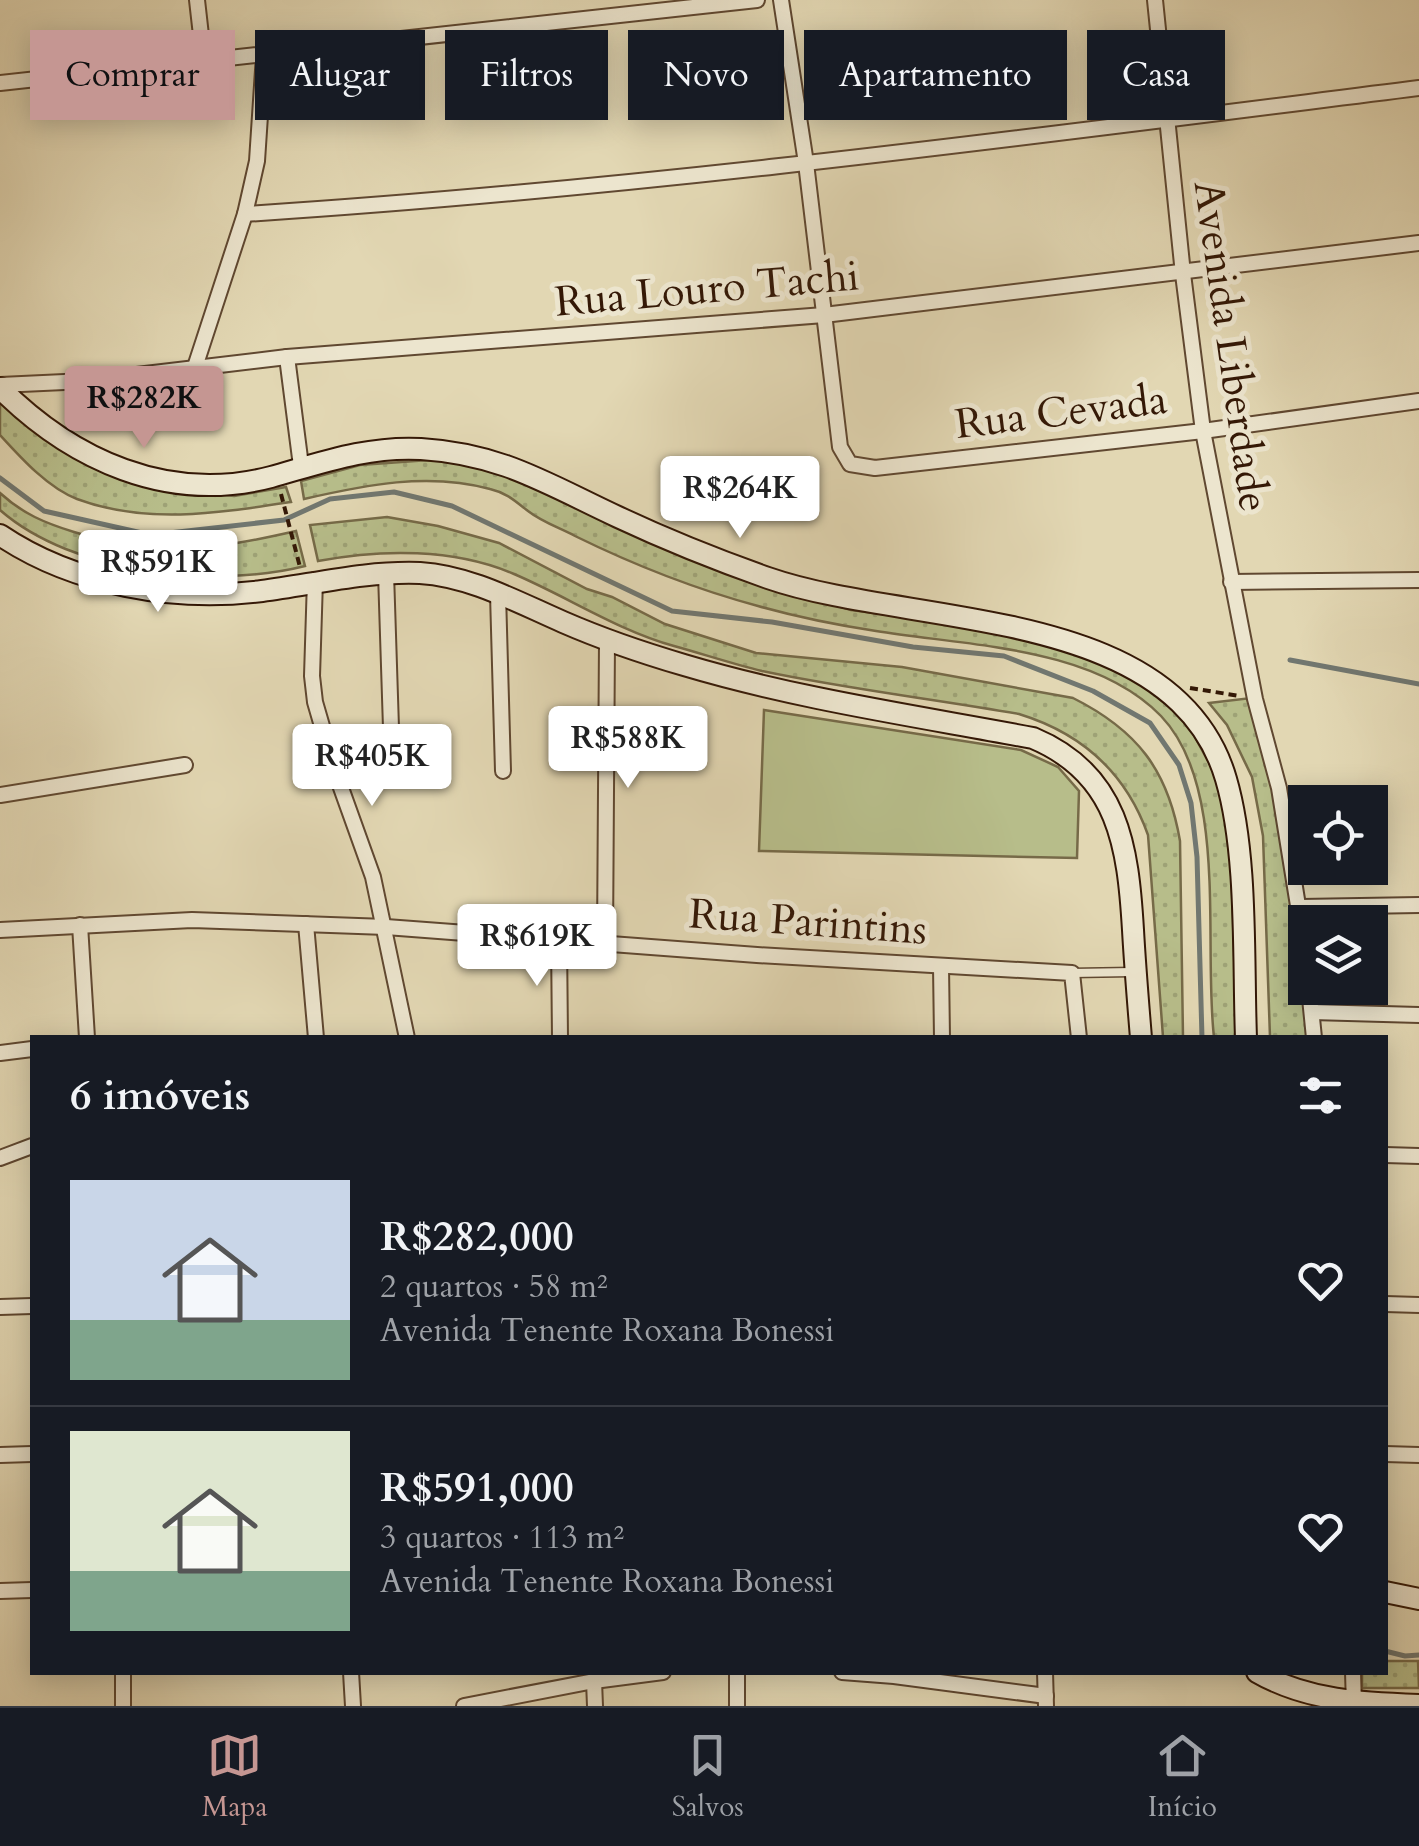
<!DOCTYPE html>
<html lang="pt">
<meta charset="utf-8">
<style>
body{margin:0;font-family:Cardo,serif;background:#20242c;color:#f1f3f6;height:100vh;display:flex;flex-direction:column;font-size:38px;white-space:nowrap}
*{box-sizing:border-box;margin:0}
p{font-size:32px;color:#9ea1a6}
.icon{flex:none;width:55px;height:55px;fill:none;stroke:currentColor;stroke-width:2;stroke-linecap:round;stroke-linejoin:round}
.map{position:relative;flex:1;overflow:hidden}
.side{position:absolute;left:30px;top:1035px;width:1358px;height:640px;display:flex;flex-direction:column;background:#171b24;border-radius:0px;box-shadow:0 5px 25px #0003}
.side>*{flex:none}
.top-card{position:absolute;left:30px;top:30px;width:1360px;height:90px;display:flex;gap:20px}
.tools{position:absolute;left:1288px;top:785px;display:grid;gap:20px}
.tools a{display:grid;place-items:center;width:100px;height:100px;border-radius:0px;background:#171b24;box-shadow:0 5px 25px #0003;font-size:50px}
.price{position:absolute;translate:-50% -85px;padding:0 22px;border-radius:10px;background:#fff;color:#222;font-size:32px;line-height:65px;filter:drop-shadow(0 2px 5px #0008)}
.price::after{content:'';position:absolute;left:50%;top:60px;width:30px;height:22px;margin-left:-15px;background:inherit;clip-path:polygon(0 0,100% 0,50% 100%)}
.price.current{background:#c59692;color:#111}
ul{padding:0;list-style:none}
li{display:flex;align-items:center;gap:30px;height:250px;padding:0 40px}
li+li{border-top:2px solid #363941}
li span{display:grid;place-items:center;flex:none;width:280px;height:200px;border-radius:0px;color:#555}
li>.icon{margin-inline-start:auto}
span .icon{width:120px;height:120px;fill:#fffc;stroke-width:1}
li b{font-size:42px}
h2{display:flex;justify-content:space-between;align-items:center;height:120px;padding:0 40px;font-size:42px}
.pill{padding:0 35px;border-radius:0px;background:#171b24;box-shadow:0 5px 25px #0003;font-size:35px;line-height:90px}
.pill.current{background:#c59692;color:#111}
.menu{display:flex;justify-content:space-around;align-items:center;height:140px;border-top:2px solid #363941;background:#171b24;font-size:28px;color:#9ea1a6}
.menu a{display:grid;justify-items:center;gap:5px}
.menu .current{color:#c59692}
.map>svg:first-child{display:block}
.grass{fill:url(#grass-dots);stroke:#766a48;stroke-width:2.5}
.green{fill:#b7bd8a;stroke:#766a48;stroke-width:2.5}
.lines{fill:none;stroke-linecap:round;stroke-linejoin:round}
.stream{stroke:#717770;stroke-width:5}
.lane-casing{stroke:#604831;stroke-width:11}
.street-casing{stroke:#604831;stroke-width:18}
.secondary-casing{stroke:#341806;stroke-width:24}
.path{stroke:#341806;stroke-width:4;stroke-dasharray:8 5;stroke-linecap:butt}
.lane{stroke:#ece5ce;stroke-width:8}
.street{stroke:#ece5ce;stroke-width:14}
.secondary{stroke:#ece5ce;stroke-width:20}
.labels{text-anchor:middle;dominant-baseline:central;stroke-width:10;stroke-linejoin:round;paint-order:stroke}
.street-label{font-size:42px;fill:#341806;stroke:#ece5ce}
</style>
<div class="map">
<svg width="1419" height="1706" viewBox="0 0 1419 1706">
<defs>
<pattern id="grass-dots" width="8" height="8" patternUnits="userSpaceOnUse" patternTransform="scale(2.5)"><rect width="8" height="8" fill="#b7bd8a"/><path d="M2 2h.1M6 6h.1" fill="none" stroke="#9ea276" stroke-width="1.8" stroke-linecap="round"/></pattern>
</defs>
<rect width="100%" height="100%" fill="#e2d7b3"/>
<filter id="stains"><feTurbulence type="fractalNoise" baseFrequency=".002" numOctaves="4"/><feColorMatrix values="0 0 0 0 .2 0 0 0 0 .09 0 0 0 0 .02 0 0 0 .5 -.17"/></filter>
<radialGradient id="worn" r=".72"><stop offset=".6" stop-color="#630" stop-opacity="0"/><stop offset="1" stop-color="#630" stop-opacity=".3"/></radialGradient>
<g class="grass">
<path d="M0,385l32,38 129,64 73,9 52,-9 5,15c-72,11 -144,23 -214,-3 -29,-11 -56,-41 -77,-64z"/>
<path d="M443,459l39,5 278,119 91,27 77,10 128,23 89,37 40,39 34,62 11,53 7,203h-23c-11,-93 15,-250 -53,-321 -68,-70 -194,-70 -285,-85 -39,-6 -79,-14 -118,-25 -63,-17 -124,-41 -183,-70 -15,-8 -33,-14 -47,-25 -13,-10 -21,-18 -38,-22 -62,-17 -125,-4 -186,10l-3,-18 59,-16z"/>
<path d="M0,493c23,21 45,30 74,39 84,26 139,18 222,-1l9,35c-91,23 -232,8 -305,-56z"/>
<path d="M387,517l51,9 61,17 88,46 25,8 53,27 91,29 146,14 171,31c64,32 95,72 107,143l3,196h-20l-15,-202c-22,-62 -67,-102 -129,-121 -85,-15 -172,-25 -257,-43 -29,-7 -59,-17 -88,-25 -57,-16 -106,-49 -160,-72 -60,-26 -133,-25 -196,-13l-8,-36z"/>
<polygon points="1251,698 1282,828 1305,956 1305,988 1316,1037 1270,1037 1263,836 1252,777 1227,725 1209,703"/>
<polygon points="1385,1661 1418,1661 1419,1688 1362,1688 1362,1673 1385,1672"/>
</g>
<polygon class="green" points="764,710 1021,750 1058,767 1079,791 1077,858 759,851"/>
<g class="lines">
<g class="stream">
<polyline points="0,478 44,511 151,535 284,520 330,499 394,492 452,506 672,611 772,622 913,647 1004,656 1093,691 1150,723 1179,765 1191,803 1197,857 1202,1038"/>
<polyline points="1290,660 1419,684"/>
<polyline points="1385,1651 1405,1656 1419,1655"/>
</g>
<g class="lane-casing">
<polyline id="lane" points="1072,973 1132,972"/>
</g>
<g class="street-casing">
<g id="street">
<polyline points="197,0 204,62"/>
<polyline points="781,0 806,163 840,447 850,464 875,468 1203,431 1419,401"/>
<polyline points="1155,0 1183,274 1203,431 1255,699 1279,788 1305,949"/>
<polyline points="0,83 757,0"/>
<path d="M245,214c393,-25 784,-77 1174,-126"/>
<polyline points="287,357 301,466"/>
<polyline points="195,367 245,214 257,161 264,55"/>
<polyline points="0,385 86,381 287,357 824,315 1419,243"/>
<polyline points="386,573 391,728"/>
<polyline points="315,580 312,676 315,702 335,771 373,877 407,1038"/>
<polyline points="1231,582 1419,580"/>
<polyline points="498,594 503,771"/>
<polyline points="0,795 185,765"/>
<polyline points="1301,907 1419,905"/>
<polyline points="306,924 316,1038"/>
<polyline points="80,925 87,1038"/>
<polyline points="0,930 192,920 386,927 757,955 1072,973 1079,1038"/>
<polyline points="559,940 560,1038"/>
<polyline points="605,942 607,640"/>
<polyline points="941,966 942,1038"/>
<polyline points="1309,988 1314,1038"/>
<polyline points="1312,1012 1419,1015"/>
<polyline points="0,1053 32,1049"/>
<polyline points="1385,1155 1419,1156"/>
<polyline points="0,1158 32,1146"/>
<polyline points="1385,1304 1419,1305"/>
<polyline points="0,1307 32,1306"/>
<polyline points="1385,1454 1419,1455"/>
<polyline points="0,1455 32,1454"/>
<polyline points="0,1591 32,1590"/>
<polyline points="123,1672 123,1706"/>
<polyline points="351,1672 353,1706"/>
<polyline points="842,1672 894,1676 1046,1696"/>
<polyline points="1045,1672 1046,1706"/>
<polyline points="1353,1672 1354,1705"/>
<polyline points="594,1681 595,1706"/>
<polyline points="464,1706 594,1681 663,1672"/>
<polyline points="737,1706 737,1672"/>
</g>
</g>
<g class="secondary-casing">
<g id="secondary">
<path d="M0,388c72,72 168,116 271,89 50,-14 96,-31 150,-28 81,5 126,35 197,68 49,23 99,43 150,61 140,49 407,26 458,201 22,75 17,180 20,259"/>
<path d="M0,535c74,50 174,67 262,56 53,-7 104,-20 158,-18 50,3 97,29 143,49 39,17 80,31 121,43 114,34 232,51 349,73 86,36 95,109 100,192 2,36 5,72 8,108"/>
<polyline points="1385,1592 1419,1599"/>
<path d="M1257,1672c50,29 106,31 162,33"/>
</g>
</g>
<g class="path">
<polyline points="281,494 300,567"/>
<polyline points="1190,688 1240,696"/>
</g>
<use href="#lane" class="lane"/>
<use href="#street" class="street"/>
<use href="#secondary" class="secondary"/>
</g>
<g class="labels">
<g class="street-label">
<text transform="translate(707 289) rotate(-5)">Rua Louro Tachi</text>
<text transform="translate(1231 346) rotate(82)">Avenida Liberdade</text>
<text transform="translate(1061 412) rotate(-7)">Rua Cevada</text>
<text transform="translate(808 922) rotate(4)">Rua Parintins</text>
</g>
</g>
<rect width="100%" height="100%" filter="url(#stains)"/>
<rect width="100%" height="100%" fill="url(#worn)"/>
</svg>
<div class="tools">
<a><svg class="icon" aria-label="locate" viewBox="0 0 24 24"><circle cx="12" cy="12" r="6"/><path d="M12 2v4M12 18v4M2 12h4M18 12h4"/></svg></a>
<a><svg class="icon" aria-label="layers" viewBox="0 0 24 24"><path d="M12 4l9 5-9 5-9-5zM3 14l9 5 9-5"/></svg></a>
</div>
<b class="price current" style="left:144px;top:451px">R$282K</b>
<b class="price" style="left:740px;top:541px">R$264K</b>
<b class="price" style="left:158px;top:615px">R$591K</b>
<b class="price" style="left:628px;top:791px">R$588K</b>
<b class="price" style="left:372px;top:809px">R$405K</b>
<b class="price" style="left:537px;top:989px">R$619K</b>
<div class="top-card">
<a class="pill current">Comprar</a>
<a class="pill">Alugar</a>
<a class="pill">Filtros</a>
<a class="pill">Novo</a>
<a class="pill">Apartamento</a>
<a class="pill">Casa</a>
</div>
<section class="side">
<h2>6 imóveis<svg class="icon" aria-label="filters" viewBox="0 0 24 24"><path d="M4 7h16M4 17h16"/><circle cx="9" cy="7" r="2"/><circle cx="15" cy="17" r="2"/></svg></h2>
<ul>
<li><span style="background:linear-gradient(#c9d6e8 70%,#7fa58c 0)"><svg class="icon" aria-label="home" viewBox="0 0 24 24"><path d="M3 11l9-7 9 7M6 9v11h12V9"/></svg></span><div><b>R$282,000</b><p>2 quartos · 58 m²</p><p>Avenida Tenente Roxana Bonessi</p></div><svg class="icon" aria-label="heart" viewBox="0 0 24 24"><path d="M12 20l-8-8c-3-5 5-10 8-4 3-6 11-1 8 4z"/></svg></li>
<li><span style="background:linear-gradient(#dfe7d0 70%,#7fa58c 0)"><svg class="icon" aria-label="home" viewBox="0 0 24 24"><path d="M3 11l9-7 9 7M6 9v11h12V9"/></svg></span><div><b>R$591,000</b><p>3 quartos · 113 m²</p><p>Avenida Tenente Roxana Bonessi</p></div><svg class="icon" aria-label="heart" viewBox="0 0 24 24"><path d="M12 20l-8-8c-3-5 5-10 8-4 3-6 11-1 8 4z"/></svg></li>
</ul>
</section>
</div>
<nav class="menu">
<a class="current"><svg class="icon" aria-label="map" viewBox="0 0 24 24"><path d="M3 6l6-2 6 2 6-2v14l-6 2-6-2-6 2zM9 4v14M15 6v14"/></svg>Mapa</a>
<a><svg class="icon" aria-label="saved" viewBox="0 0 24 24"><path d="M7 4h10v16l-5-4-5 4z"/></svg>Salvos</a>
<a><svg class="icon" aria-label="home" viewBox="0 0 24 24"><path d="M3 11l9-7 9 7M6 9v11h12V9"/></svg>Início</a>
</nav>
